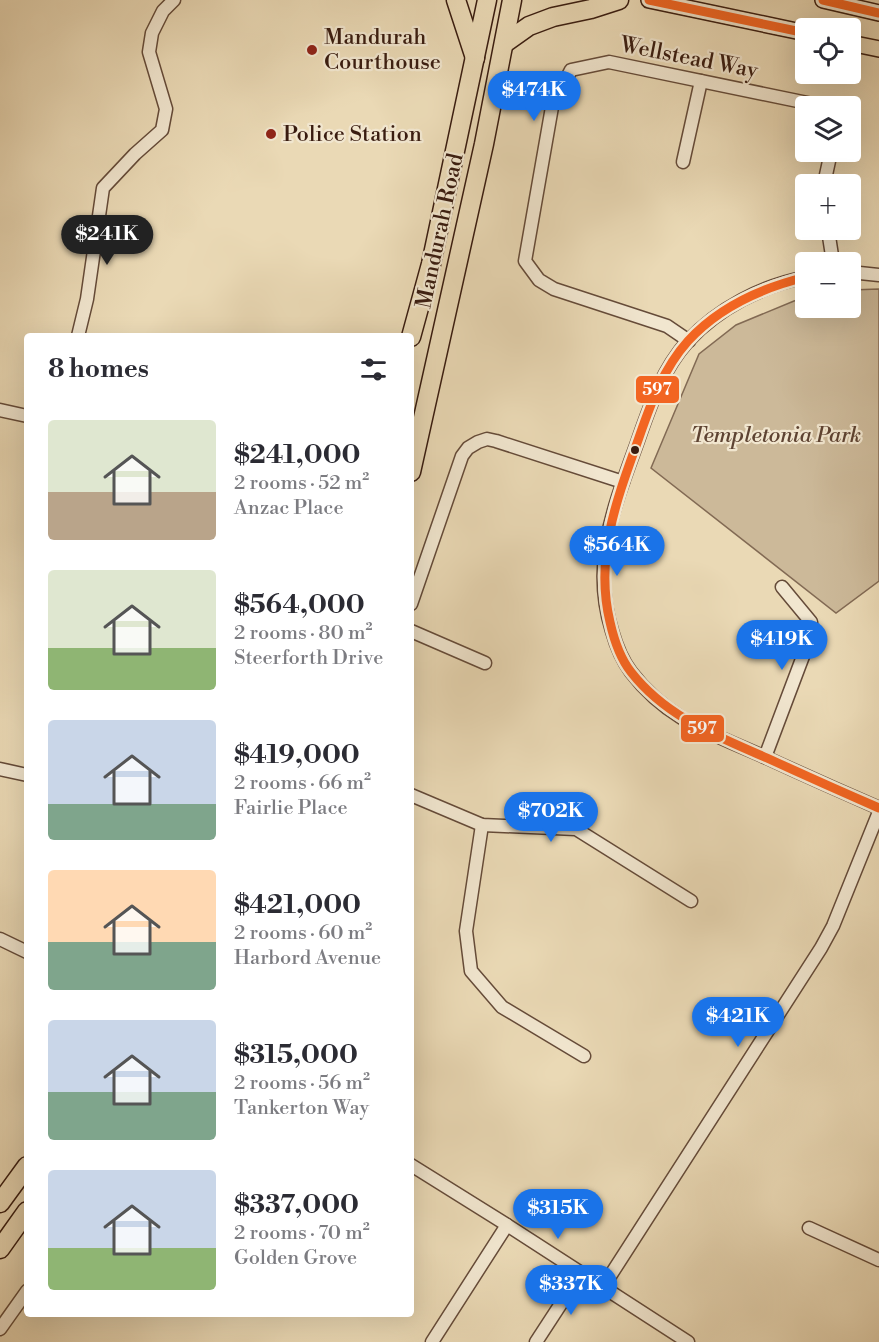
<!DOCTYPE html>
<meta charset="utf-8">
<style>
body{margin:0;font-family:"Libre Bodoni",serif;background:#f2f2f3;color:#2b2b33;height:100vh;display:flex;flex-direction:column;font-size:22px;white-space:nowrap}
*{box-sizing:border-box;margin:0}
p{font-size:20px;color:#7c7c81}
.icon{flex:none;width:33px;height:33px;fill:none;stroke:currentColor;stroke-width:2;stroke-linecap:round;stroke-linejoin:round}
.map{position:relative;flex:1;overflow:hidden}
.side{position:absolute;left:24px;top:333px;width:390px;height:984px;display:flex;flex-direction:column;background:#fff;border-radius:6px;box-shadow:0 6px 24px #0002}
.side>*{flex:none}
.fabs{position:absolute;left:795px;top:18px;display:grid;gap:12px}
.fabs a{display:grid;place-items:center;width:66px;height:66px;border-radius:6px;background:#fff;box-shadow:0 6px 24px #0002;font-size:30px}
.price{position:absolute;translate:-50% -51px;padding:0 14px;border-radius:21px;background:#1a73e8;color:#fff;font-size:20px;line-height:39px;filter:drop-shadow(0 2px 3px #0008)}
.price::after{content:'';position:absolute;left:50%;top:36px;width:18px;height:14px;margin-left:-9px;background:inherit;clip-path:polygon(0 0,100% 0,50% 100%)}
.price.active{background:#222;color:#fff}
ul{padding:0;list-style:none}
li{display:flex;align-items:center;gap:18px;height:150px;padding:0 24px}
li span{display:grid;place-items:center;flex:none;width:168px;height:120px;border-radius:6px;color:#555}
li>.icon{margin-inline-start:auto}
span .icon{width:72px;height:72px;fill:#fffc;stroke-width:1}
li b{font-size:26px}
h2{display:flex;justify-content:space-between;align-items:center;height:72px;padding:0 24px;font-size:26px}
.map>svg:first-child{display:block}
.green{fill:#ccb999;stroke:#826a54;stroke-width:1.5}
.lines{fill:none;stroke-linecap:round;stroke-linejoin:round}
.minor-casing{stroke:#654b39;stroke-width:15}
.major-casing{stroke:#391c10;stroke-width:18}
.highway-casing{stroke:#391c10;stroke-width:21}
.minor{stroke:#f1e6cf;stroke-width:12}
.major{stroke:#ead9b5;stroke-width:15}
.highway{stroke:#ead9b5;stroke-width:18}
.bus-1-casing{stroke:#f1e6cf;stroke-width:14}
.bus-1{stroke:#f26522;stroke-width:9}
.poi-dot{fill:#8f2418;stroke:#f1e6cf;stroke-width:2}
.bus-dot{fill:#391c10;stroke:#f1e6cf;stroke-width:2}
.labels{text-anchor:middle;dominant-baseline:central;stroke-width:4.5;stroke-linejoin:round;paint-order:stroke}
.poi-label{font-size:22px;fill:#391c10;stroke:#f1e6cf;text-anchor:start}
.street-label{font-size:22px;fill:#391c10;stroke:#f1e6cf}
.park-label{font-size:22px;font-style:italic;fill:#5e4332;stroke:#f1e6cf}
.line-badge{stroke:#f1e6cf;stroke-width:2}
.badge-label{font-size:16px;text-anchor:middle;font-weight:bold;fill:#fff}
</style>
<div class="map">
<svg width="879" height="1342" viewBox="0 0 879 1342">
<rect width="100%" height="100%" fill="#ead9b5"/>
<filter id="stains"><feTurbulence type="fractalNoise" baseFrequency=".00333" numOctaves="4"/><feColorMatrix values="0 0 0 0 .2 0 0 0 0 .09 0 0 0 0 .02 0 0 0 .5 -.17"/></filter>
<radialGradient id="worn" r=".72"><stop offset=".6" stop-color="#630" stop-opacity="0"/><stop offset="1" stop-color="#630" stop-opacity=".3"/></radialGradient>
<polygon class="green" points="879,289 879,581 836,613 651,468 699,354 736,325 794,301 805,298 806,308 850,308 851,290"/>
<g class="lines">
<g class="minor-casing">
<g id="minor">
<polyline points="683,162 701,81"/>
<polyline points="824,184 831,152"/>
<polyline points="828,230 833,262"/>
<polyline points="850,272 879,275"/>
<path d="M806,277c-45,9 -87,31 -118,64 -27,30 -39,68 -52,105 -23,63 -45,118 -24,185 4,14 10,29 19,41 37,49 83,62 136,86 37,17 75,34 112,50"/>
<polyline points="78,336 87,299 103,188 135,154 162,130 166,109 149,52 152,33 163,11 174,0"/>
<polyline points="689,341 667,326 554,289 539,280 525,261 552,107 571,70 609,62 822,106"/>
<polyline points="0,410 27,416"/>
<polyline points="411,604 462,456 468,448 478,442 487,439 496,441 623,482"/>
<polyline points="411,631 485,663"/>
<polyline points="765,757 811,635 811,622 782,587"/>
<polyline points="0,769 27,775"/>
<polyline points="411,795 482,825 576,829 691,901"/>
<polyline points="482,825 466,931 471,971 502,1007 584,1056"/>
<polyline points="0,939 27,952"/>
<polyline points="411,1165 507,1225 688,1342"/>
<polyline points="809,1228 879,1260"/>
<polyline points="603,1287 821,948 833,926 879,812"/>
<polyline points="0,1329 27,1291"/>
<polyline points="432,1342 507,1225"/>
<polyline points="536,1342 581,1273"/>
</g>
</g>
<g class="major-casing">
<g id="major">
<polyline points="649,0 806,33"/>
<polyline points="823,0 879,13"/>
<polyline points="850,43 879,49"/>
</g>
</g>
<g class="highway-casing">
<g id="highway">
<polyline points="456,0 475,58"/>
<polyline points="505,43 529,26 553,17 591,9 619,0"/>
<polyline points="411,337 431,264 487,0"/>
<polyline points="411,472 484,144 512,0"/>
<polyline points="0,1203 27,1166"/>
<polyline points="0,1249 27,1211"/>
</g>
</g>
<use href="#minor" class="minor"/>
<use href="#major" class="major"/>
<use href="#highway" class="highway"/>
<g class="bus-1-casing">
<g id="bus-1">
<polyline points="649,0 806,33"/>
<polyline points="823,0 879,13"/>
<path d="M806,277c-45,11 -87,30 -118,64 -27,30 -39,68 -52,105 -21,58 -41,114 -26,176 4,18 10,36 21,50 35,45 86,64 136,86 37,17 75,34 112,50"/>
</g>
</g>
<use href="#bus-1" class="bus-1"/>
</g>
<g class="poi-dot">
<circle cx="312" cy="50" r="6"/>
<circle cx="271" cy="134" r="6"/>
</g>
<circle class="bus-dot" cx="635" cy="450" r="5"/>
<g class="labels">
<g class="poi-label">
<text x="324" y="37">Mandurah<tspan x="324" dy="25">Courthouse</tspan></text>
<text x="283" y="134">Police Station</text>
</g>
<g class="street-label">
<text transform="translate(689 58) rotate(11)">Wellstead Way</text>
<text transform="translate(440 231) rotate(-78)">Mandurah Road</text>
</g>
<g class="park-label">
<text x="776" y="435">Templetonia Park</text>
</g>
</g>
<g class="line-badge">
<rect x="635" y="375" width="45" height="29" rx="6" fill="#f26522"/>
<rect x="680" y="714" width="45" height="29" rx="6" fill="#f26522"/>
</g>
<g class="badge-label">
<text x="657" y="395">597</text>
<text x="702" y="734">597</text>
</g>
<rect width="100%" height="100%" filter="url(#stains)"/>
<rect width="100%" height="100%" fill="url(#worn)"/>
</svg>
<div class="fabs">
<a><svg class="icon" aria-label="locate" viewBox="0 0 24 24"><circle cx="12" cy="12" r="6"/><path d="M12 2v4M12 18v4M2 12h4M18 12h4"/></svg></a>
<a><svg class="icon" aria-label="layers" viewBox="0 0 24 24"><path d="M12 4l9 5-9 5-9-5zM3 14l9 5 9-5"/></svg></a>
<a>+</a>
<a>−</a>
</div>
<b class="price" style="left:534px;top:122px">$474K</b>
<b class="price active" style="left:107px;top:266px">$241K</b>
<b class="price" style="left:617px;top:577px">$564K</b>
<b class="price" style="left:782px;top:671px">$419K</b>
<b class="price" style="left:551px;top:843px">$702K</b>
<b class="price" style="left:738px;top:1048px">$421K</b>
<b class="price" style="left:558px;top:1240px">$315K</b>
<b class="price" style="left:571px;top:1316px">$337K</b>
<section class="side">
<h2>8 homes<svg class="icon" aria-label="filters" viewBox="0 0 24 24"><path d="M4 7h16M4 17h16"/><circle cx="9" cy="7" r="2"/><circle cx="15" cy="17" r="2"/></svg></h2>
<ul>
<li><span style="background:linear-gradient(#dfe7d0 60%,#b9a48a 0)"><svg class="icon" aria-label="home" viewBox="0 0 24 24"><path d="M3 11l9-7 9 7M6 9v11h12V9"/></svg></span><div><b>$241,000</b><p>2 rooms · 52 m²</p><p>Anzac Place</p></div></li>
<li><span style="background:linear-gradient(#dfe7d0 65%,#8fb573 0)"><svg class="icon" aria-label="home" viewBox="0 0 24 24"><path d="M3 11l9-7 9 7M6 9v11h12V9"/></svg></span><div><b>$564,000</b><p>2 rooms · 80 m²</p><p>Steerforth Drive</p></div></li>
<li><span style="background:linear-gradient(#c9d6e8 70%,#7fa58c 0)"><svg class="icon" aria-label="home" viewBox="0 0 24 24"><path d="M3 11l9-7 9 7M6 9v11h12V9"/></svg></span><div><b>$419,000</b><p>2 rooms · 66 m²</p><p>Fairlie Place</p></div></li>
<li><span style="background:linear-gradient(#ffd9b3 60%,#7fa58c 0)"><svg class="icon" aria-label="home" viewBox="0 0 24 24"><path d="M3 11l9-7 9 7M6 9v11h12V9"/></svg></span><div><b>$421,000</b><p>2 rooms · 60 m²</p><p>Harbord Avenue</p></div></li>
<li><span style="background:linear-gradient(#c9d6e8 60%,#7fa58c 0)"><svg class="icon" aria-label="home" viewBox="0 0 24 24"><path d="M3 11l9-7 9 7M6 9v11h12V9"/></svg></span><div><b>$315,000</b><p>2 rooms · 56 m²</p><p>Tankerton Way</p></div></li>
<li><span style="background:linear-gradient(#c9d6e8 65%,#8fb573 0)"><svg class="icon" aria-label="home" viewBox="0 0 24 24"><path d="M3 11l9-7 9 7M6 9v11h12V9"/></svg></span><div><b>$337,000</b><p>2 rooms · 70 m²</p><p>Golden Grove</p></div></li>
</ul>
</section>
</div>
